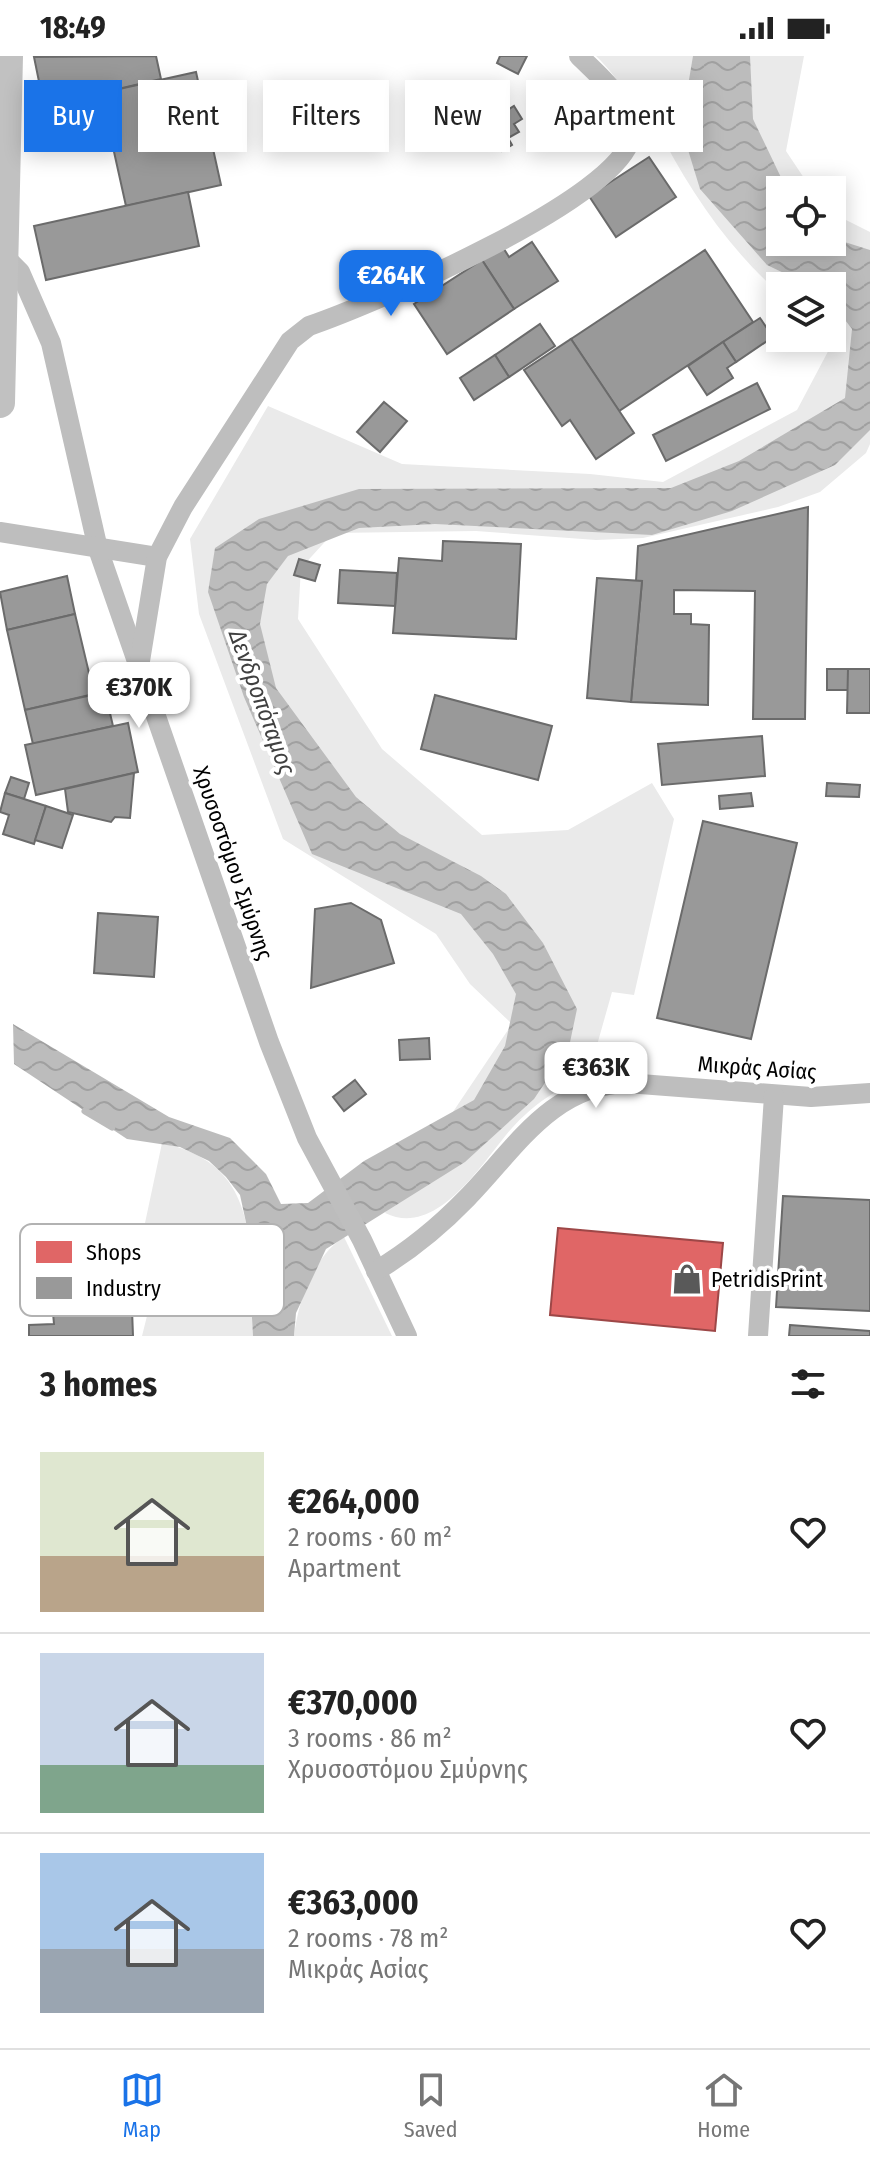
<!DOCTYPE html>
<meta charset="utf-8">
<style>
body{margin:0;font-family:"Fira Sans Condensed",sans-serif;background:#f6f6f6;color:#222;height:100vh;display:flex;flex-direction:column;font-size:30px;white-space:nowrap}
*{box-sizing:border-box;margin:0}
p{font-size:26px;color:#767676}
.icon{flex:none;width:44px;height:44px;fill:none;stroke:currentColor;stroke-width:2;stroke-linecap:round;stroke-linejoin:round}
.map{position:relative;height:1280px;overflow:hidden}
.panel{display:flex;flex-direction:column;background:#fff;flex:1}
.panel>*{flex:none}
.banner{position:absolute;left:24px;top:24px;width:822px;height:72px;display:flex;gap:16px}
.fabs{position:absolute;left:766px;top:120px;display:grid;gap:16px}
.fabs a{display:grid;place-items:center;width:80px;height:80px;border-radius:0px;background:#fff;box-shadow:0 4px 20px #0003;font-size:40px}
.price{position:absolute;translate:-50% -68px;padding:0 18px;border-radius:16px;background:#fff;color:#222;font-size:26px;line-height:52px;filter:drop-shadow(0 2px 4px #0008)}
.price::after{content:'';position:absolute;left:50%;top:48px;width:24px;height:18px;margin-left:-12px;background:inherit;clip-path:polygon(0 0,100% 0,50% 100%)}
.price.selected{background:#1a73e8;color:#fff}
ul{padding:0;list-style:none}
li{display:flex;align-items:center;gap:24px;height:200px;padding:0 40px}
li+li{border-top:2px solid #e0e0e0}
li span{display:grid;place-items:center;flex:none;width:224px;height:160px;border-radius:0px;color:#555}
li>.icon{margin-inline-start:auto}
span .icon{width:96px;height:96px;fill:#fffc;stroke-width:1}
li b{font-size:34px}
h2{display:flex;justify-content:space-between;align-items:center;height:96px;padding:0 40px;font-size:34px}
.tag{padding:0 28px;border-radius:0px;background:#fff;box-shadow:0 4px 20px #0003;font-size:28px;line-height:72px}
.tag.selected{background:#1a73e8;color:#fff}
.status{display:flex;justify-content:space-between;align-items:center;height:56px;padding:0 40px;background:#fff;direction:ltr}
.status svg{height:22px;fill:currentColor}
.tab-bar{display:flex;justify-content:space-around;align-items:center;height:112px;border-top:2px solid #e0e0e0;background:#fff;font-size:22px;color:#767676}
.tab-bar a{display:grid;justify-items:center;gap:4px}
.tab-bar .selected{color:#1a73e8}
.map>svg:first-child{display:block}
.grass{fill:#eaeaea}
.water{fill:url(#water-waves)}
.shops{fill:#e06666;stroke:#9d4747;stroke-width:2}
.industry{fill:#999;stroke:#6b6b6b;stroke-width:2}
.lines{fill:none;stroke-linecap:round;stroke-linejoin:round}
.stream{stroke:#bcbcbc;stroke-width:7}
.street{stroke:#bebebe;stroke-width:20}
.secondary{stroke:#c1c1c1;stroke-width:30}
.labels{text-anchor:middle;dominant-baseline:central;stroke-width:8;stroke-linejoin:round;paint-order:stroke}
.street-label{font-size:22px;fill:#000;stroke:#fff}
.poi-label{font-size:22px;fill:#000;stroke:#fff;text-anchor:start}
.water-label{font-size:24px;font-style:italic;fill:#404040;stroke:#fff}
.key{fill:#fff;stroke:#b2b2b2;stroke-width:2}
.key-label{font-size:22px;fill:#000}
</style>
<div class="status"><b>18:49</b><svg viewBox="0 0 49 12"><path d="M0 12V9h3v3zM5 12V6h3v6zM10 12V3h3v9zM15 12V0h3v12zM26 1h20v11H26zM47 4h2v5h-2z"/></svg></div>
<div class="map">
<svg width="870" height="1280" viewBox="0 0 870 1280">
<defs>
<pattern id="water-waves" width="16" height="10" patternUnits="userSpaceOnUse" patternTransform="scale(2)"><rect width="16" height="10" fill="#bcbcbc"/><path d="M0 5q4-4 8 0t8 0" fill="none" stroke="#a0a0a0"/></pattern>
</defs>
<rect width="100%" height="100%" fill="#fff"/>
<g class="grass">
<path d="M596,0h208l-18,95 26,39h-32v52h52v-29l38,19v212l-4,9 -46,39 -42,15 -135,31 -47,2 -120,-9 -143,2 -32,35 -3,51 84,130 100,86 86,-5 84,-47 22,36 -40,176 -22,-3 -24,85c-29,9 -56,29 -76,51 -29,33 -74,111 -127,85l127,-189 -42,-40 -34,-50 -153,-95 -84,-225 -9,-75 78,-133 134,58 188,10 73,8 134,-72 36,-68 -4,-4h3v-52h-52v8c-54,-48 -93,-107 -125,-171l-3,20 -13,1c4,-31 -21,-67 -43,-88z"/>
<path d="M162,1087c103,22 87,110 91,193h-111l13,-52 -10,-61z"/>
<path d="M344,1181l48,99h-98c4,-35 20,-80 50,-99z"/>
</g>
<polygon class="water" points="693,0 750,0 753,63 787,134 780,134 780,186 832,186 832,182 870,194 870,374 835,409 732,455 652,479 435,468 359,472 288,500 267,528 260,568 276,632 356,741 400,778 481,820 506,838 543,887 577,953 569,991 534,1043 465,1106 326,1193 296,1257 294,1280 253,1280 247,1171 240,1139 226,1121 209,1105 180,1091 127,1083 14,1008 13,968 169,1061 230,1082 266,1118 281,1148 308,1147 364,1105 474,1044 505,990 516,938 493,898 461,858 312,798 244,641 208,536 215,492 259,463 359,433 671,432 739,405 845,342 852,273 832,247 832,230 811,230 767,209 700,133 681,71"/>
<polygon class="shops" points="558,1172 723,1187 715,1275 550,1259"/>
<g class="industry">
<polygon points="156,0 161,23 101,37 104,51 80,56 77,42 44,50 34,1"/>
<polygon points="500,0 527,0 518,18 497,7"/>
<polygon points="196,16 221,129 126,150 101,37"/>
<polygon points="514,50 522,63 514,68 519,76 508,82 512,89 502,95 485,68"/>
<polygon points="649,101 676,141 616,181 589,140"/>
<polygon points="188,136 199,190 46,224 34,170"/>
<polygon points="532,186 558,225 514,253 482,204 502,190 509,201"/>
<polygon points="705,194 753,266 619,355 571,283"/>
<polygon points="482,204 514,253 447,298 414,248"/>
<polygon points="760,262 773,281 736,306 723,286"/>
<polygon points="540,268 555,290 509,321 495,299"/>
<polygon points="571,283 634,377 596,403 570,364 562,370 524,314"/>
<polygon points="723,286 736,306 727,312 733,322 707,339 688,310"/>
<polygon points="495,299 509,321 474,344 460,322"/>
<polygon points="757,327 770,353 666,405 653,379"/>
<polygon points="384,346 407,365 380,396 357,376"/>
<polygon points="808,451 805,663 753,663 755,535 674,534 674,558 691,558 691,568 709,569 708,649 631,646 642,525 636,525 638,490"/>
<polygon points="443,485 521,488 516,583 393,577 399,502 442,505"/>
<polygon points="299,503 320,509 315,525 294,519"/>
<polygon points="340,514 397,517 395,550 338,547"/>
<polygon points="67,520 75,558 7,574 0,536"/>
<polygon points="597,522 642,525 631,646 587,642"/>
<polygon points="75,558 94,638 25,654 7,574"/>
<rect x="827" y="613" width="21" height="21"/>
<polygon points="848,613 870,613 870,657 847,657"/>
<polygon points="105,636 113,670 33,688 25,654"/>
<polygon points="435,639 552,670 538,724 421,693"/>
<polygon points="128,667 138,716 36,739 25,689"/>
<polygon points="762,680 765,720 662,729 658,688"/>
<polygon points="134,717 130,762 115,761 111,766 68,756 65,733"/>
<polygon points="11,721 29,727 24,743 5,737"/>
<polygon points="827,727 860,729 859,741 826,740"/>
<polygon points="5,737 46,750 34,788 3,778 9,759 0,756"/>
<polygon points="751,737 753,750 720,753 719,740"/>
<polygon points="46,750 73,759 62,792 35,784"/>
<polygon points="703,765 797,787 751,983 657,962"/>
<polygon points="351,847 381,864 394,907 311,932 315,853"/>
<polygon points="98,857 158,861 154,921 94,917"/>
<polygon points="429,982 430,1003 400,1004 399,984"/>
<polygon points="355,1024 366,1038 344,1055 333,1041"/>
<polygon points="783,1140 870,1144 870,1255 776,1251"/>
<polygon points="132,1253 133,1280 29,1280 29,1269 54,1268 53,1257"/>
<polygon points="790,1269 870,1275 870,1280 789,1280"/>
</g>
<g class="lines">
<polyline class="stream" points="85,1055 112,1071"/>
<g class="street">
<polyline points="5,201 20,216 51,287 98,493 269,986 307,1082 362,1184 407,1280"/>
<polyline points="0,476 157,501"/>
<path d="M140,605l17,-104 26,-50 107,-166 19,-15c59,-20 317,-129 322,-191 3,-31 -32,-59 -52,-79"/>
<path d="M376,1215c35,-21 63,-44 91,-73 48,-49 84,-113 160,-115l184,14 59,-4"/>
<polyline points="758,1280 774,1040"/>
</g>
<polyline class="secondary" points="0,347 8,0"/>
</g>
<defs>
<g id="shop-bare" transform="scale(2.4)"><path d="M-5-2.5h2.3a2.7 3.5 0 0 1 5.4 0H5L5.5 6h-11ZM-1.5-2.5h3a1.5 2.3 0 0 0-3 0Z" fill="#595959" stroke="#fff" stroke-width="2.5" paint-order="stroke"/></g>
</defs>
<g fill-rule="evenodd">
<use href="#shop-bare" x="687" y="1223"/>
</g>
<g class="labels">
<g class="street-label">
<text transform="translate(233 807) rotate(71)">Χρυσοστόμου Σμύρνης</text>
<text transform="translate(757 1012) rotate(4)">Μικράς Ασίας</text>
</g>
<g class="poi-label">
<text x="711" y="1223">PetridisPrint</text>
</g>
<g class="water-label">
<text transform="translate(262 646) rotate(70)">Δενδροπόταμος</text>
</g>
</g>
<rect x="20" y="1168" width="264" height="92" rx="12" class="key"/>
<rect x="36" y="1185" width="36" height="22" fill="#e06666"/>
<rect x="36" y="1221" width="36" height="22" fill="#999"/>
<g class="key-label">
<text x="86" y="1204">Shops</text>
<text x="86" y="1240">Industry</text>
</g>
</svg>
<div class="fabs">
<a><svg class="icon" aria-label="locate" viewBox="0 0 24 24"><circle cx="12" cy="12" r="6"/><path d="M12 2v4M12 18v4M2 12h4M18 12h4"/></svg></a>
<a><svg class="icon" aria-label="layers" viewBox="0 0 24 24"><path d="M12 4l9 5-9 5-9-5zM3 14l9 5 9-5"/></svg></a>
</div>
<b class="price selected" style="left:391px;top:262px">€264K</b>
<b class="price" style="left:139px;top:674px">€370K</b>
<b class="price" style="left:596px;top:1054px">€363K</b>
<div class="banner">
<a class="tag selected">Buy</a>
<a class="tag">Rent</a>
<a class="tag">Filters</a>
<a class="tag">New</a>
<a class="tag">Apartment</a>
</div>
</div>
<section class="panel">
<h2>3 homes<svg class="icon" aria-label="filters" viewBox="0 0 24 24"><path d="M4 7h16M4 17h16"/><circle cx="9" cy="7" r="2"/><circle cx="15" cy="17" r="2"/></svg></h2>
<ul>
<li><span style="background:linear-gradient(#dfe7d0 65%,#b9a48a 0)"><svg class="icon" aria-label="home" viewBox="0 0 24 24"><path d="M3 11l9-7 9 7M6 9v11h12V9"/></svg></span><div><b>€264,000</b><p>2 rooms · 60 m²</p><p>Apartment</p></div><svg class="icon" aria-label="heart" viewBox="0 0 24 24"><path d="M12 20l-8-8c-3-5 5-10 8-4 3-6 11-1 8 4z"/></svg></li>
<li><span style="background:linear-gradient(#c9d6e8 70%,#7fa58c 0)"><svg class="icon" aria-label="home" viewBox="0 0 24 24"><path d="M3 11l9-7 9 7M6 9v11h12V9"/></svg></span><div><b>€370,000</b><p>3 rooms · 86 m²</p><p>Χρυσοστόμου Σμύρνης</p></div><svg class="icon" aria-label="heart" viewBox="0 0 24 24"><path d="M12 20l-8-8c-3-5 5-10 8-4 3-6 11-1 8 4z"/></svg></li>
<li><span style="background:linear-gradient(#a9c7e8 60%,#9aa5b1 0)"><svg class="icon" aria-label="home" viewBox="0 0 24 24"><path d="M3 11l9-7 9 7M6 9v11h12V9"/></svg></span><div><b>€363,000</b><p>2 rooms · 78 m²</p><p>Μικράς Ασίας</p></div><svg class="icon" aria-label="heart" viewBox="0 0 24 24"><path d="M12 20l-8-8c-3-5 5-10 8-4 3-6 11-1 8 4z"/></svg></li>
</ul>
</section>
<nav class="tab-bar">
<a class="selected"><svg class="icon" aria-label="map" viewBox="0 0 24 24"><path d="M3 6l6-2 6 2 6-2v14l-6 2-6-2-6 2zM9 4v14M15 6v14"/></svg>Map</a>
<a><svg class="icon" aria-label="saved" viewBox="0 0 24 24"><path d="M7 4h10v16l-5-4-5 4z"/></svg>Saved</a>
<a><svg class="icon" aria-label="home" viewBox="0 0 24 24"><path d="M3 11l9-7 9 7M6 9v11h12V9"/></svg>Home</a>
</nav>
